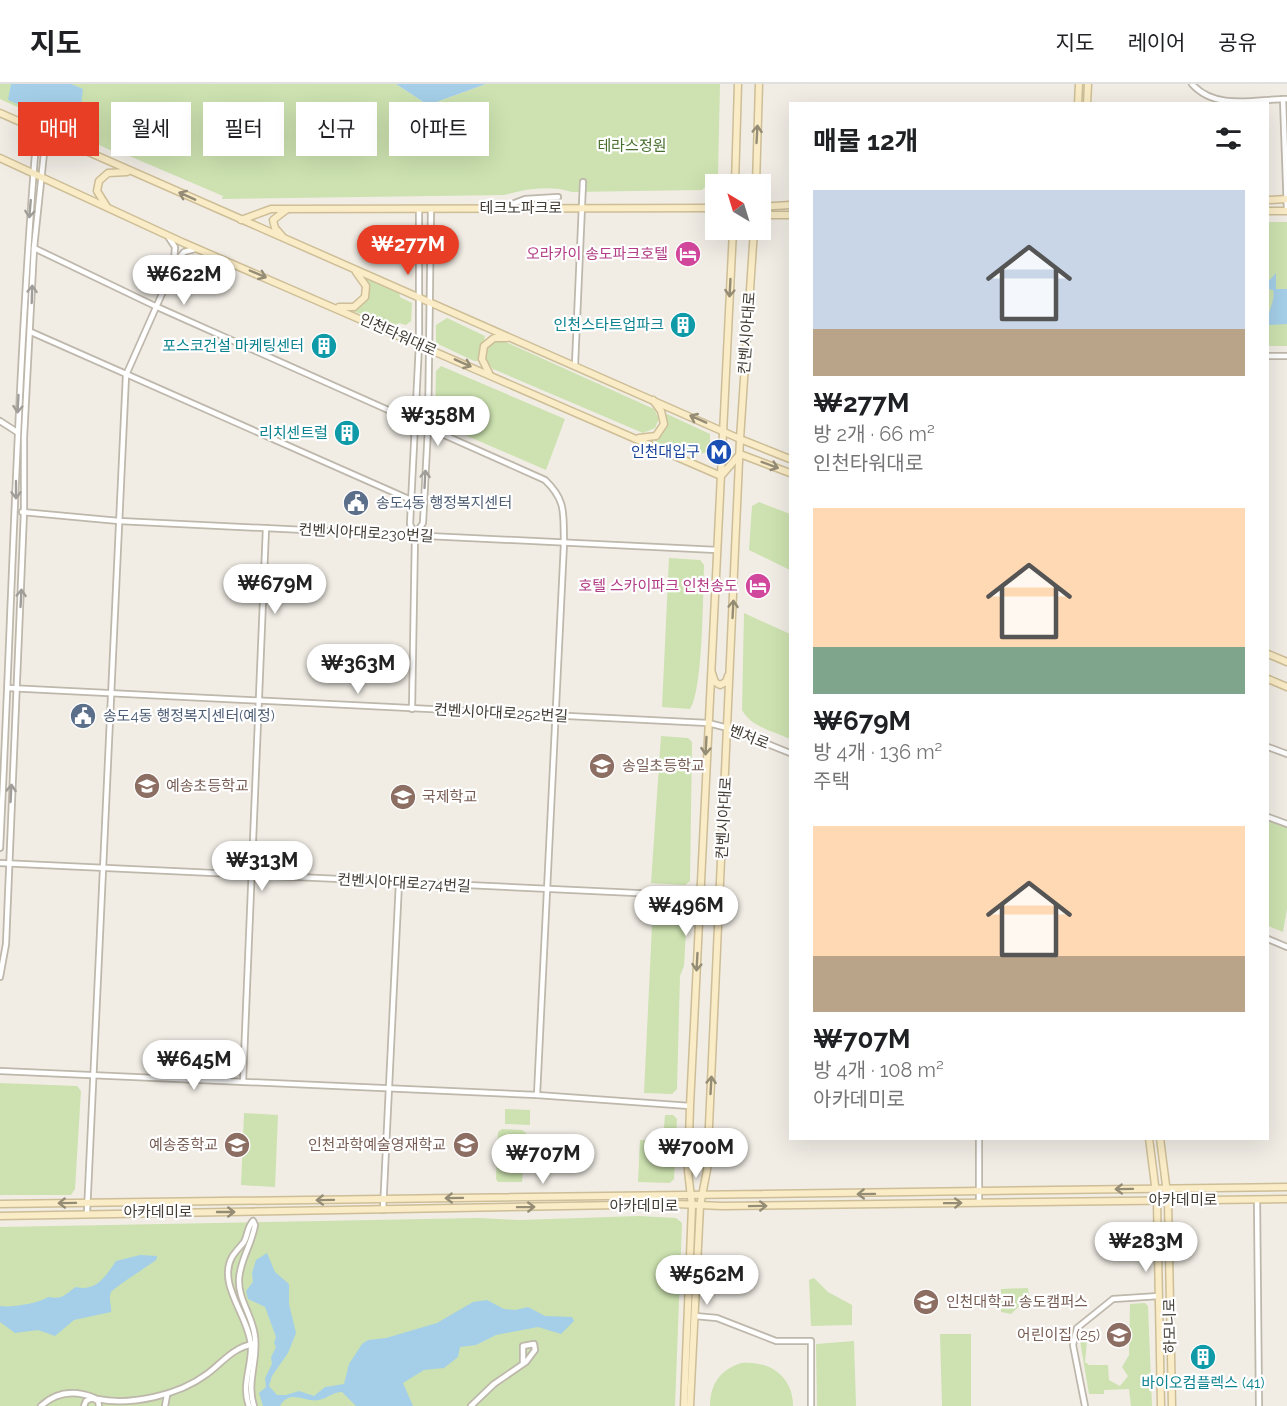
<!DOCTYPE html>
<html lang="ko">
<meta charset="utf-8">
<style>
body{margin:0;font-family:Raleway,"Noto Sans KR",sans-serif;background:#f2f2f2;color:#202124;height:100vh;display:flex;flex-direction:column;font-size:22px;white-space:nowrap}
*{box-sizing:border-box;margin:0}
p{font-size:20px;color:#757577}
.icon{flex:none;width:33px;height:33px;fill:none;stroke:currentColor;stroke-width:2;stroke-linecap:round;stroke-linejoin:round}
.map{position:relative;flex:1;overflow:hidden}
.side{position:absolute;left:789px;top:18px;width:480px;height:1038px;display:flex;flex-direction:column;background:#fff;border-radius:0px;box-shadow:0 6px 24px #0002}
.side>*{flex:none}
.top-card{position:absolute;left:18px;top:18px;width:570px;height:54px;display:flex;gap:12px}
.needle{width:39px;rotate:322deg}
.tools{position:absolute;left:705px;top:90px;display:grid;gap:12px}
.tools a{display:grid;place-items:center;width:66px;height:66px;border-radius:0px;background:#fff;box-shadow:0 6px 24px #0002;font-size:30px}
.price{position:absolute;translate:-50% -51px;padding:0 14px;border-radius:21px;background:#fff;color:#222;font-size:20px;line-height:39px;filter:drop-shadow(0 2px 3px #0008)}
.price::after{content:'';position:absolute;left:50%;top:36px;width:18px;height:14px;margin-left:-9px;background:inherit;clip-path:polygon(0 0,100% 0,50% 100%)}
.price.current{background:#e83e25;color:#fff}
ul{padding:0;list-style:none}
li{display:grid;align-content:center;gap:12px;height:318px;padding:0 24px}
li span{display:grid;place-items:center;height:186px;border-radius:0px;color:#555}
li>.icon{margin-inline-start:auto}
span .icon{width:108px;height:108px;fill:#fffc;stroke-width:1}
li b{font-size:26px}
h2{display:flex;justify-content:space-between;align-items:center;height:72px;padding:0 24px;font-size:26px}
.tag{padding:0 21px;border-radius:0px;background:#fff;box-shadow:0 6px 24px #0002;font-size:21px;line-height:54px}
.tag.current{background:#e83e25;color:#fff}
header{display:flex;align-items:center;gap:36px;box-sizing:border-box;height:84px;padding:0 30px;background:#fff;border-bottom:2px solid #e0e0e0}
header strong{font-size:28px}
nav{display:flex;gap:33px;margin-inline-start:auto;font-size:21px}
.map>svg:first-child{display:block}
.green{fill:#cde2b0}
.water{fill:#a5cfe9}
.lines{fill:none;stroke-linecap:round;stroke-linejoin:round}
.street-casing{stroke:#beb7ab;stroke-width:8}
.secondary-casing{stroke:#cdbe97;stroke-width:9}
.street{stroke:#fff;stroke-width:4.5}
.secondary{stroke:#faecc6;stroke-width:6}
.oneway{stroke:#958c76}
.oneway2{stroke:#a19e9a}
.labels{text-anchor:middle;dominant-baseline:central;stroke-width:4.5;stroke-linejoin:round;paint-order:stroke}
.park-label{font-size:15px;fill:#486f2e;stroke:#fff}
.street-label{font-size:15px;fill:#433d35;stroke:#fff}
.hotel-label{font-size:15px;fill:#b23c85;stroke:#fff;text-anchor:end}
.culture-label{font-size:15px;fill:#0d838f;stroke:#fff;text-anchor:end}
.transit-label{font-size:15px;fill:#164399;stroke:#fff;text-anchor:end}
.service-label{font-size:15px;fill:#4e5e75;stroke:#fff;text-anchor:start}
.education-label{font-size:15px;fill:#785e54;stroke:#fff;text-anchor:start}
</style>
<header>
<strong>지도</strong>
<nav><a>지도</a><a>레이어</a><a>공유</a></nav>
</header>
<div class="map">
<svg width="1287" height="1322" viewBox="0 0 1287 1322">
<rect width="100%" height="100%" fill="#f1ede5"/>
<g class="green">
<path d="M0,0h396l32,21 58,-21h234l-2,91 -16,15 -130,2c-23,-7 -46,-3 -68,3l-282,4 1,-3 -96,-41 -17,-5 -110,-51z"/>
<rect x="1268" y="138" width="19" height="124"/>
<path d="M363,192l36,16 1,5 12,6 -1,18 -5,4 -7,-2 -3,2 -47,-15c19,-1 25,-20 14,-34z"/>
<polygon points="447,234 485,252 479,277 474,277 436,259 436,241"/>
<polygon points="494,257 506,258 654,325 659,335 655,344 643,349 493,285 486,276 485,268"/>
<polygon points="441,282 565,335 546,386 435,338 436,287"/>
<polygon points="667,330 710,350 710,363 707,368 693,372 656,358 654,356 666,342 665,331"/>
<polygon points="759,418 790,430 790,486 749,466 752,422"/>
<path d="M669,474l31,2 4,5c-1,28 -1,126 -14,144l-28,-2z"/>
<path d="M744,529l46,21v105c-18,-9 -38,-11 -48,-29z"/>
<polygon points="661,652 688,654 692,658 690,797 685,801 651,799"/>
<polygon points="1268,736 1287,743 1287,825 1283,848 1268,842"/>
<polygon points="653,821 680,822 687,829 684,882 680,892 677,1005 672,1010 644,1009"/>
<polygon points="0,999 77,1002 81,1007 75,1105 71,1111 0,1111"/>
<polygon points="505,1025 530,1026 530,1041 505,1040"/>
<polygon points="244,1029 278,1031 275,1103 241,1101"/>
<polygon points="665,1031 673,1031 677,1035 674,1095 670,1099 638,1098 640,1056 663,1056"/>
<polygon points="502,1045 522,1046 526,1049 522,1098 498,1098 496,1095 498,1048"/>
<polygon points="639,1132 676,1134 682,1139 675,1322 0,1322 0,1143 477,1134 519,1136"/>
<polygon points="814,1194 828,1208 852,1221 852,1241 811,1242 809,1196"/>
<polygon points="1028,1204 1029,1213 1011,1230 1001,1228 1001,1205"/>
<polygon points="1145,1219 1148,1222 1152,1322 1131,1322 1129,1305 1104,1306 1104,1310 1089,1310 1079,1251 1083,1246 1088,1246 1085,1278 1089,1281 1108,1281 1109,1296 1120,1302 1128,1292 1122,1283 1129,1271 1130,1220"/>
<polygon points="940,1250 971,1250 971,1322 942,1322"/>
<polygon points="854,1257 856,1322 817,1322 816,1260"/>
<path d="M741,1279c29,-3 52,14 52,43h-83c0,-22 10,-36 31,-43z"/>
</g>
<g class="water">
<polygon points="11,0 71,0 83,5 78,46 8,16"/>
<polygon points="396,0 486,0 428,21"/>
<path d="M1276,189v16h11v35l-19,1c-1,-15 8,-24 5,-35l-5,-1v-7z"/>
<path d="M267,1169l8,19 14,12v20l7,29 -8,20 -16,23 -3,10 8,9h9l13,-4 15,5 11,-9 19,-3 5,-20 13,-20 6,-4 18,-2 51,-15 36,-21 14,-2 17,9 11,1 13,-3 17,9 27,1 2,4 -13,13 -23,-7 -42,8 -20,10 -16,2 -2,10 -14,11 -20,2 -21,13 10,23h-57l-14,-14c-9,0 -14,6 -23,8 -14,3 -29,-12 -39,6h-17l-4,-13 7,-6 -1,-9 7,-14 -1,-7 5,-10 -2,-4 2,-6 -11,-30 -17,-8 -2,-8 7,-9 -1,-9 4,-13z"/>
<path d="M140,1171l17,1 -1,4c-8,6 -42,28 -45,32 -3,7 1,13 0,20l-37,8 -19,16 -17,-6 -23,3 -15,-11v-16c10,2 40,-3 48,-9 15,3 17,-3 28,-10 20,5 29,-10 40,-26z"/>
</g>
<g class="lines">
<g class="street-casing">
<g id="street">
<path d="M1192,0c24,27 64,15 95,15"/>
<polyline points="1283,15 1287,127"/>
<polyline points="502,124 525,115 558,113"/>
<polyline points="169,154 175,163 174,179"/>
<path d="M34,164l121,58 390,174c22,21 18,34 19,63l-27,552"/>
<polyline points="31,248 411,416"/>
<polyline points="1268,272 1287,272"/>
<polyline points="575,281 583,98"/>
<polyline points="0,337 17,348"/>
<polyline points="22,428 119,437 717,466"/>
<polyline points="415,451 423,439 428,344 431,125"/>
<polyline points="8,604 708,639 728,644 790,669"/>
<polyline points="412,625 415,451 410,440 419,260 419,125"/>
<polyline points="1268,663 1287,670"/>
<polyline points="1268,733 1287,740"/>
<path d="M0,764c12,-239 17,-479 37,-718"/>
<polyline points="0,779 700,812"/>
<polyline points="1268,855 1287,863"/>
<polyline points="0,893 6,860 24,428 24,353 34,164 46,50"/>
<polyline points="0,987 537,1011 690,1022"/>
<polyline points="243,998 266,444"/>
<polyline points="1257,1115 1259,1322"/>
<polyline points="979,1119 979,1054"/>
<polyline points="383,1126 399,798"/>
<polyline points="87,1129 126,291 177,176 184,168 195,165"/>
<path d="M253,1137l2,4c-3,19 -15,35 -16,54 -1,21 14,37 16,58 3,24 -9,46 -1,69"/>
<polyline points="695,1232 717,1234 776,1257 811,1257 811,1322"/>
<path d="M97,1315c34,7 82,-4 110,-25 15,-11 25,-26 46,-30"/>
<path d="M41,1322c16,-15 34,-16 54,-8"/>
<polyline points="84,1322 86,1317 92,1314 98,1317 99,1322"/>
<polyline points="165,1322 167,1311"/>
<path d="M249,1322c-8,-21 3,-39 2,-60 -2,-30 -34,-61 -19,-89 3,-5 8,-10 12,-15 4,-7 3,-15 9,-21"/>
<polyline points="471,1322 494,1300 526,1278 535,1266 534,1260 523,1262 523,1280"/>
<polyline points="1085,1322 1073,1261 1077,1244 1113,1215 1159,1212"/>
</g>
</g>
<g class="secondary-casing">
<g id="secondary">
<polyline points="1078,20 1079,0"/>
<polyline points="1087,20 1088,0"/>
<polyline points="0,29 740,355 790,375"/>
<polyline points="0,74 184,159 721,392 740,370 790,389"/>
<polyline points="735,100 738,0"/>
<polyline points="756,100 759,0"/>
<polyline points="1268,116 1287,115"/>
<polyline points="107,123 97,107 99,97 108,89 127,88"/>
<polyline points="760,123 790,121"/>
<polyline points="760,127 772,131 790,131"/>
<polyline points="1268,127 1287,127"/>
<polyline points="241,136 271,125 716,124"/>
<polyline points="282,152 275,144 273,136 286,126"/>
<polyline points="339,223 354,223 365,213 366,202 356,188"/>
<polyline points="489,289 482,275 484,262 494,254 507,254"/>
<polyline points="639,354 656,352 664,340 661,327 653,316"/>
<polyline points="1268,570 1287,578"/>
<polyline points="712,589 715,598 720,601 726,598 728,592"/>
<polyline points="1268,595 1287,603"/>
<polyline points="1149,1054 1157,1117 1161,1322"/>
<polyline points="1160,1054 1168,1117 1172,1322"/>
<polyline points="689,1075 697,1083 707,1076"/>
<polyline points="0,1120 1287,1103"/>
<polyline points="0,1132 676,1120 722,1122 1287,1115"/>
<polyline points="684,1322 692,1122 688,1087 690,1022 733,146"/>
<polyline points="690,1322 700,1122 707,1086 740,355 754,146"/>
</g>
</g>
<use href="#street" class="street"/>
<use href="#secondary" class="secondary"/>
</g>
<defs><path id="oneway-shaft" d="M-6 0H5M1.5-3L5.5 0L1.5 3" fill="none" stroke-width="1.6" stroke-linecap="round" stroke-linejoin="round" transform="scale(1.5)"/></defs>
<g class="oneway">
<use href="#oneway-shaft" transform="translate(757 50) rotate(-87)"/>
<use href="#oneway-shaft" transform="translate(187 112) rotate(-156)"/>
<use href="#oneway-shaft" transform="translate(258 190) rotate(23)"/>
<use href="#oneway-shaft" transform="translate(730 204) rotate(93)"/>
<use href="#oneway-shaft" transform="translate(463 279) rotate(24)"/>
<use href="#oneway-shaft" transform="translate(698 335) rotate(-156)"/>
<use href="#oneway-shaft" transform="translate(770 381) rotate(20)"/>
<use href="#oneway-shaft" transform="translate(733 525) rotate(-87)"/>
<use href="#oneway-shaft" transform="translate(706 662) rotate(93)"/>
<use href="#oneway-shaft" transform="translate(697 878) rotate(93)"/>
<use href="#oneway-shaft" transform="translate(711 1001) rotate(-87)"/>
<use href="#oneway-shaft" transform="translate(1124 1105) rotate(179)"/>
<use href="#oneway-shaft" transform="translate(866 1110) rotate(179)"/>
<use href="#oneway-shaft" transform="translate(454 1114) rotate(179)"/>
<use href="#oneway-shaft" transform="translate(325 1116) rotate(179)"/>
<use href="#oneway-shaft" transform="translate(67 1119) rotate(179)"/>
<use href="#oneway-shaft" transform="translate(953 1119) rotate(-1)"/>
<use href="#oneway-shaft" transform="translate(758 1122) rotate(-1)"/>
<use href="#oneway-shaft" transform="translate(526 1123) rotate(-1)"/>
<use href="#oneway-shaft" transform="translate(226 1128)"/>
</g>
<g class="oneway2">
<use href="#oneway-shaft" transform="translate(30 125) rotate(95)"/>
<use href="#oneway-shaft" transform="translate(32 210) rotate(-88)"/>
<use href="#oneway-shaft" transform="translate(18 320) rotate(93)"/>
<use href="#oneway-shaft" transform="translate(425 395) rotate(-87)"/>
<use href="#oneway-shaft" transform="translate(16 406) rotate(90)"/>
<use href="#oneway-shaft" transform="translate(21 514) rotate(-87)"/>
<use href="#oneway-shaft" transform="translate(11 709) rotate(-87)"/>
</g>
<defs>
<g id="hotel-disc" transform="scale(1.35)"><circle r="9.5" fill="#d1479c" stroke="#fff"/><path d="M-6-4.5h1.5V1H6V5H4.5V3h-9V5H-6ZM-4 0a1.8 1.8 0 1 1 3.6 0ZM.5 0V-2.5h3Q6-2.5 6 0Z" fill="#fff"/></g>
<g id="building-disc" transform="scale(1.35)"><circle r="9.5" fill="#0f9aa8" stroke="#fff"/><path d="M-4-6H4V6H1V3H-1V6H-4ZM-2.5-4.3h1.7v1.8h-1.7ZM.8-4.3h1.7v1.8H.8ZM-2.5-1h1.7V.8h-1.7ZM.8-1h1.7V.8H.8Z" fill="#fff"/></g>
<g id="metro-disc" transform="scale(1.35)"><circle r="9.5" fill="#1a4fb4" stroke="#fff"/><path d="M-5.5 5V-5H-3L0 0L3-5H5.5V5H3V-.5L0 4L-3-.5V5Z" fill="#fff"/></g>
<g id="civic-disc" transform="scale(1.35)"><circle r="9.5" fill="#5c6f8a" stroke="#fff"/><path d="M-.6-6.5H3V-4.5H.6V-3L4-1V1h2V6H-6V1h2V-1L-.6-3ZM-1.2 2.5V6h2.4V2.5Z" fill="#fff"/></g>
<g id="school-disc" transform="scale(1.35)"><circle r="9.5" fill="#8d6e63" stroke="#fff"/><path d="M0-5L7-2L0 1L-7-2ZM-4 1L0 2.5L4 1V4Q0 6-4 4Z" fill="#fff"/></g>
<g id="university-disc" transform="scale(1.35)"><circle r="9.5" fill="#8d6e63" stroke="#fff"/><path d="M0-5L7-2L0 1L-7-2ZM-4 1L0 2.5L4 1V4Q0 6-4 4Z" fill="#fff"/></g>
</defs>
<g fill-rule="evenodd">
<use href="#hotel-disc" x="688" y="170"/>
<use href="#building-disc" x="683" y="241"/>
<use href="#building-disc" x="324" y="262"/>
<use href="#building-disc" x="347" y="349"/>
<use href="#metro-disc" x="719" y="368"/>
<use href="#civic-disc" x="356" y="419"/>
<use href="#hotel-disc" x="758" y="502"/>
<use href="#civic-disc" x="83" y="632"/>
<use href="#school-disc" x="602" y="682"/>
<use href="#school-disc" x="147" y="702"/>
<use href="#school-disc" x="403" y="713"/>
<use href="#school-disc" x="237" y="1061"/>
<use href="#school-disc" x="466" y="1061"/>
<use href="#university-disc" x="926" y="1218"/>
<use href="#school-disc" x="1119" y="1251"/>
<use href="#building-disc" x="1203" y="1273"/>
</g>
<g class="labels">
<g class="park-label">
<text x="632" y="62">테라스정원</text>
</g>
<g class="street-label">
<text x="521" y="124">테크노파크로</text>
<text transform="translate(747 249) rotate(-86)">컨벤시아대로</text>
<text transform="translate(398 251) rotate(24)">인천타워대로</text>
<text transform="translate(366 449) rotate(3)">컨벤시아대로230번길</text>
<text transform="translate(501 629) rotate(3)">컨벤시아대로252번길</text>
<text transform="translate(749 653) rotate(21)">벤처로</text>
<text transform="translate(724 734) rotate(-87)">컨벤시아대로</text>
<text transform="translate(404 799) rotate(3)">컨벤시아대로274번길</text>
<text x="1183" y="1116">아카데미로</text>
<text x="644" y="1122">아카데미로</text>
<text x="158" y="1128">아카데미로</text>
<text transform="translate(1170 1242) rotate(-91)">하모니로</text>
</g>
<g class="hotel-label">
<text x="668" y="170">오라카이 송도파크호텔</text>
<text x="738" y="502">호텔 스카이파크 인천송도</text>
</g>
<g class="culture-label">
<text x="664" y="241">인천스타트업파크</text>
<text x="304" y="262">포스코건설 마케팅센터</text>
<text x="328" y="349">리치센트럴</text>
<text x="1203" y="1299" text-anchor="middle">바이오컴플렉스 (41)</text>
</g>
<g class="transit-label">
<text x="700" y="368">인천대입구</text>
</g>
<g class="service-label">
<text x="376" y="419">송도4동 행정복지센터</text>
<text x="103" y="632">송도4동 행정복지센터(예정)</text>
</g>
<g class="education-label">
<text x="622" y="682">송일초등학교</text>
<text x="166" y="702">예송초등학교</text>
<text x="422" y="713">국제학교</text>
<text x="218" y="1061" text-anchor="end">예송중학교</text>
<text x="446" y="1061" text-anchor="end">인천과학예술영재학교</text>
<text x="946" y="1218">인천대학교 송도캠퍼스</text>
<text x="1100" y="1251" text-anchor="end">어린이집 (25)</text>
</g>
</g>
</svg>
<div class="tools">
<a><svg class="needle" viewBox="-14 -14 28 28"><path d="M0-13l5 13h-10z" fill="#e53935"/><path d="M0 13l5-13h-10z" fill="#757577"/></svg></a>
</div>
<b class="price current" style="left:408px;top:192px">₩277M</b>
<b class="price" style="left:184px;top:222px">₩622M</b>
<b class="price" style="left:438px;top:363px">₩358M</b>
<b class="price" style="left:275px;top:531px">₩679M</b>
<b class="price" style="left:358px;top:611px">₩363M</b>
<b class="price" style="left:262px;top:808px">₩313M</b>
<b class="price" style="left:686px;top:853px">₩496M</b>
<b class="price" style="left:194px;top:1007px">₩645M</b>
<b class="price" style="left:696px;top:1095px">₩700M</b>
<b class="price" style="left:543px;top:1101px">₩707M</b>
<b class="price" style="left:1146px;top:1189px">₩283M</b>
<b class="price" style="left:707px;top:1222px">₩562M</b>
<div class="top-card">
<a class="tag current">매매</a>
<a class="tag">월세</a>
<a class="tag">필터</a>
<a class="tag">신규</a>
<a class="tag">아파트</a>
</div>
<section class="side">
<h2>매물 12개<svg class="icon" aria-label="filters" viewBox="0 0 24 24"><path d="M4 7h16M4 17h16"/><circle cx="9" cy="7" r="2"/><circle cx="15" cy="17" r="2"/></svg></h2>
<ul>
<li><span style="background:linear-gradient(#c9d6e8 75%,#b9a48a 0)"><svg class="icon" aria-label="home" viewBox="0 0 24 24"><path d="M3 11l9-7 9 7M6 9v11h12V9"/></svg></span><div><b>₩277M</b><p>방 2개 · 66 m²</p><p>인천타워대로</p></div></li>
<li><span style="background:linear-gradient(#ffd9b3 75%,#7fa58c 0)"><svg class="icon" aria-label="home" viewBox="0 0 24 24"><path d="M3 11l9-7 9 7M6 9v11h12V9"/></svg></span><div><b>₩679M</b><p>방 4개 · 136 m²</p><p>주택</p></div></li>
<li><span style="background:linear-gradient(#ffd9b3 70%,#b9a48a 0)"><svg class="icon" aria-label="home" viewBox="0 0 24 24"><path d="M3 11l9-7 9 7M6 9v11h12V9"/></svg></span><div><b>₩707M</b><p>방 4개 · 108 m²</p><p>아카데미로</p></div></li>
</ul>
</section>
</div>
